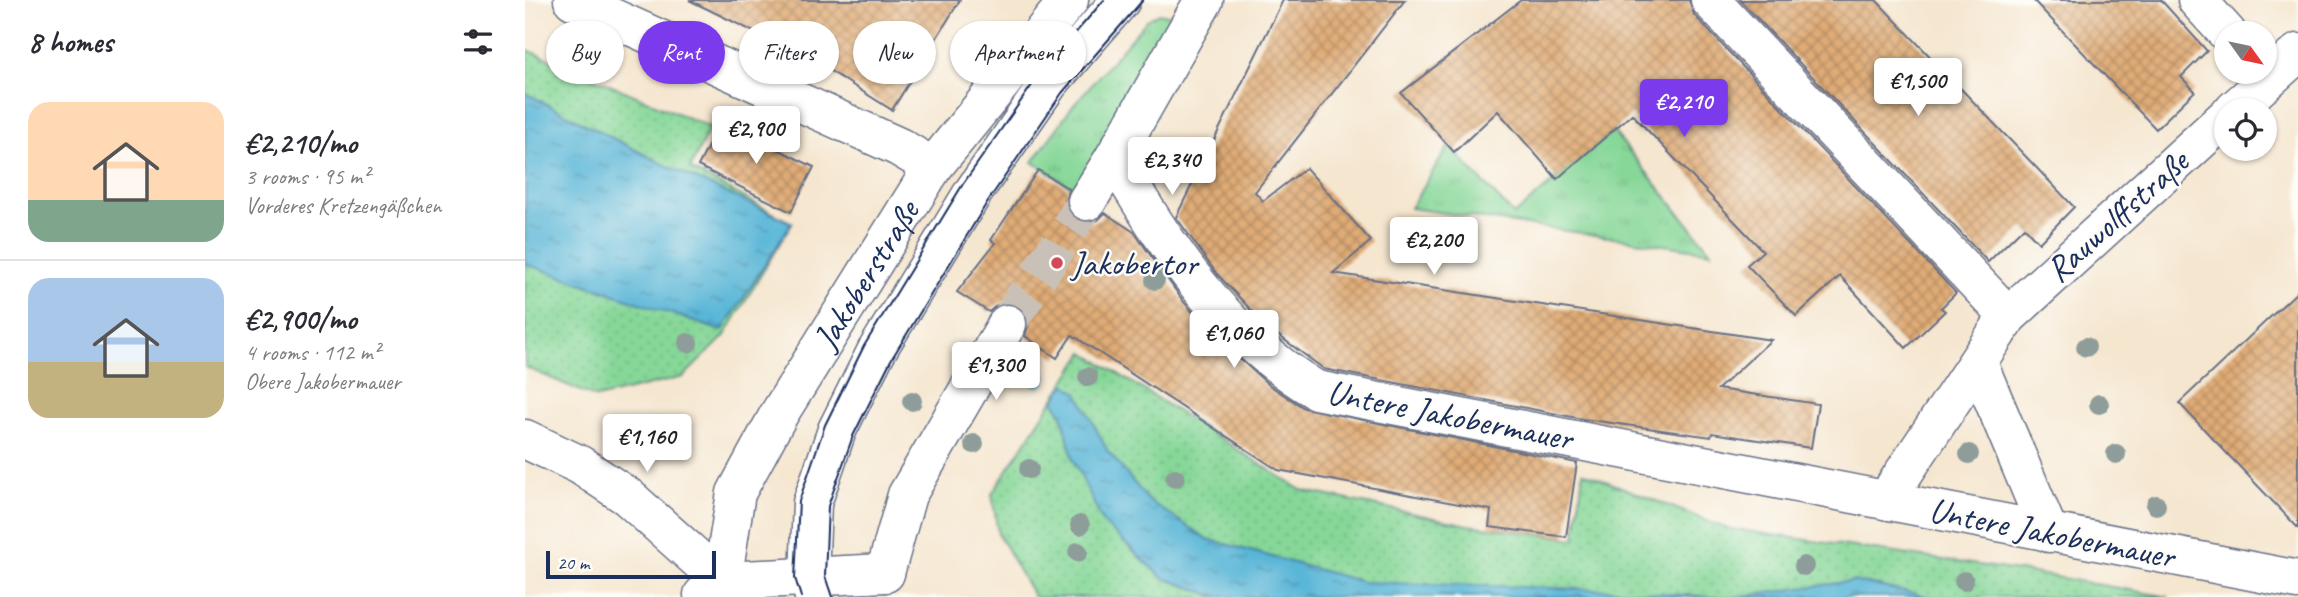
<!DOCTYPE html>
<meta charset="utf-8">
<style>
body{margin:0;font-family:Caveat,sans-serif;background:#f2f2f3;color:#2b2b33;height:100vh;display:flex;flex-direction:column;font-size:26px;white-space:nowrap}
*{box-sizing:border-box;margin:0}
p{font-size:23px;color:#7c7c81}
.icon{flex:none;width:38px;height:38px;fill:none;stroke:currentColor;stroke-width:2;stroke-linecap:round;stroke-linejoin:round}
.map{position:relative;flex:1;overflow:hidden}
.panel{display:flex;flex-direction:column;background:#fff;width:525px}
.panel>*{flex:none}
.hud{position:absolute;left:21px;top:21px;width:665px;height:63px;display:flex;gap:14px}
.needle{width:46px;rotate:123deg}
.buttons{position:absolute;left:1689px;top:21px;display:grid;gap:14px}
.buttons a{display:grid;place-items:center;width:63px;height:63px;border-radius:50%;background:#fff;box-shadow:0 2px 5px #0004;font-size:35px}
.scale{position:absolute;left:21px;bottom:18px;width:170px;box-sizing:border-box;padding-left:7px;border:4px solid #1b2f5e;border-top:0;font-size:19px;line-height:24px;white-space:nowrap;color:#1b2f5e;-webkit-text-stroke:5px #fdfcf7;paint-order:stroke}
.price{position:absolute;translate:-50% -60px;padding:0 16px;border-radius:7px;background:#fff;color:#222;font-size:23px;line-height:46px;filter:drop-shadow(0 2px 4px #0008)}
.price::after{content:'';position:absolute;left:50%;top:42px;width:21px;height:16px;margin-left:-10px;background:inherit;clip-path:polygon(0 0,100% 0,50% 100%)}
.price.current{background:#7c3aed;color:#fff}
ul{padding:0;list-style:none}
li{display:flex;align-items:center;gap:21px;height:175px;padding:0 28px}
li+li{border-top:2px solid #e1e1e2}
li span{display:grid;place-items:center;flex:none;width:196px;height:140px;border-radius:21px;color:#555}
li>.icon{margin-inline-start:auto}
span .icon{width:84px;height:84px;fill:#fffc;stroke-width:1}
li b{font-size:30px}
h2{display:flex;justify-content:space-between;align-items:center;height:84px;padding:0 28px;font-size:30px}
.tag{padding:0 24px;border-radius:32px;background:#fff;box-shadow:0 2px 5px #0004;font-size:24px;line-height:63px}
.tag.current{background:#7c3aed;color:#fff}
main{display:flex;flex:1;min-height:0}
.map>svg:first-child{display:block}
.grass{fill:url(#grass-tufts);stroke:#50837b;stroke-width:2}
.park{fill:url(#park-dots);stroke:#50837b;stroke-width:2}
.water{fill:url(#water-ripples);stroke:#3a729a;stroke-width:2}
.lines{fill:none;stroke-linecap:round;stroke-linejoin:round}
.stream{stroke:#59b6d7;stroke-width:18}
.building{fill:url(#building-cross-hatch)}
.minor-tunnel{stroke:#c9c1b8;stroke-width:38;stroke-dasharray:38 19;stroke-linecap:butt}
.minor-casing{stroke:#676f86;stroke-width:41}
.minor{stroke:#fff;stroke-width:38}
.tram{stroke:#1b2f5e;stroke-width:2}
.tree{fill:#8f9d9a}
.poi-dot{fill:#d1495b;stroke:#fdfcf7;stroke-width:2.5}
.labels{text-anchor:middle;dominant-baseline:central;stroke-width:5;stroke-linejoin:round;paint-order:stroke}
.street-label{font-size:35px;fill:#1b2f5e;stroke:#fdfcf7}
.poi-label{font-size:35px;fill:#1b2f5e;stroke:#fdfcf7;text-anchor:start}
</style>
<main>
<section class="panel">
<h2>8 homes<svg class="icon" aria-label="filters" viewBox="0 0 24 24"><path d="M4 7h16M4 17h16"/><circle cx="9" cy="7" r="2"/><circle cx="15" cy="17" r="2"/></svg></h2>
<ul>
<li><span style="background:linear-gradient(#ffd9b3 70%,#7fa58c 0)"><svg class="icon" aria-label="home" viewBox="0 0 24 24"><path d="M3 11l9-7 9 7M6 9v11h12V9"/></svg></span><div><b>€2,210/mo</b><p>3 rooms · 95 m²</p><p>Vorderes Kretzengäßchen</p></div></li>
<li><span style="background:linear-gradient(#a9c7e8 60%,#c2b280 0)"><svg class="icon" aria-label="home" viewBox="0 0 24 24"><path d="M3 11l9-7 9 7M6 9v11h12V9"/></svg></span><div><b>€2,900/mo</b><p>4 rooms · 112 m²</p><p>Obere Jakobermauer</p></div></li>
</ul>
</section>
<div class="map">
<svg width="1773" height="597" viewBox="0 0 1773 597">
<defs>
<pattern id="grass-tufts" width="24" height="20" patternUnits="userSpaceOnUse" patternTransform="scale(1.75)"><rect width="24" height="20" fill="#86d798"/><path d="M3 7l-1-3M5 7V3M7 7l1-3M15 17l-1-3M17 17v-4M19 17l1-3" fill="none" stroke="#73b985"/></pattern>
<pattern id="park-dots" width="8" height="8" patternUnits="userSpaceOnUse" patternTransform="scale(1.75)"><rect width="8" height="8" fill="#86d798"/><path d="M2 2h.1M6 6h.1" fill="none" stroke="#73b985" stroke-width="1.8" stroke-linecap="round"/></pattern>
<pattern id="water-ripples" width="26" height="14" patternUnits="userSpaceOnUse" patternTransform="scale(1.75)"><rect width="26" height="14" fill="#59b6d7"/><path d="M2 4q2-2 4 0t4 0M15 11q2-2 4 0t4 0" fill="none" stroke="#4994b2"/></pattern>
<pattern id="building-cross-hatch" width="8" height="8" patternUnits="userSpaceOnUse" patternTransform="scale(1.75)"><rect width="8" height="8" fill="#e0ac76"/><path d="M0 0l8 8M0 8l8-8" fill="none" stroke="#b58c64"/></pattern>
</defs>
<rect width="100%" height="100%" fill="#fdfcf7"/>
<filter id="ink" filterUnits="userSpaceOnUse"><feTurbulence type="fractalNoise" baseFrequency=".0143" numOctaves="2"/><feDisplacementMap in="SourceGraphic" scale="14" xChannelSelector="R" yChannelSelector="G"/><feConvolveMatrix kernelMatrix="1 2 1 2 8 2 1 2 1" color-interpolation-filters="sRGB"/></filter>
<filter id="wash" filterUnits="userSpaceOnUse"><feTurbulence type="fractalNoise" baseFrequency=".00686" numOctaves="4" result="noise"/><feDisplacementMap in="SourceGraphic" scale="28" xChannelSelector="R" yChannelSelector="G"/><feGaussianBlur stdDeviation="1.57" result="paint"/><feColorMatrix in="noise" values="0 0 0 0 0 0 0 0 0 0 0 0 0 0 0 0 0 1.4 0 .05"/><feComposite in="paint" operator="in"/></filter>
<g filter="url(#wash)">
<rect width="100%" height="100%" fill="#f5e6cf"/>
<g class="grass">
<polygon points="634,13 650,17 554,192 508,162 547,107 622,20"/>
<polygon points="1088,131 1186,252 885,208 924,146 989,215"/>
</g>
<g class="park">
<polygon points="0,49 185,127 165,169 267,223 199,337 158,377 72,398 0,367"/>
<polygon points="559,352 776,490 943,525 1050,539 1058,472 1200,528 1508,573 1644,597 509,597 473,534 467,494"/>
</g>
<g class="water">
<polygon points="0,93 138,164 267,223 197,331 0,264"/>
<polygon points="540,384 553,393 582,450 624,501 682,539 838,582 1088,590 1187,597 693,597 638,578 578,523 548,459 537,415 529,401"/>
<polygon points="1328,581 1405,597 1211,597"/>
</g>
<g class="lines">
<polyline class="stream" points="492,365 513,378"/>
</g>
<g id="blocks">
<g class="building">
<polygon points="164,0 435,0 367,110 291,62"/>
<polygon points="758,0 880,0 730,192 738,201 781,168 846,241 808,273 1246,340 1193,389 1293,404 1286,448 1187,433 1186,437 1058,419 799,369 742,327 692,274 651,217"/>
<polygon points="996,0 1164,0 1169,15 1431,293 1416,308 1420,311 1381,348 1315,276 1271,316 1222,265 1238,251 1107,114 1032,179 973,111 929,152 876,93"/>
<polygon points="1215,0 1351,0 1549,207 1514,243 1499,227 1463,262"/>
<polygon points="1508,0 1636,0 1682,51 1656,77 1670,91 1631,129"/>
<polygon points="196,121 289,167 266,212 173,166"/>
<polygon points="513,170 544,189 540,201 543,212 550,219 562,223 573,220 580,213 609,232 658,301 685,332 744,385 779,408 1052,463 1041,537 964,527 966,510 753,470 547,335 532,358 500,336 504,323 501,314 494,306 481,302 472,305 464,312 432,292 470,243 466,240"/>
<polygon points="1773,291 1773,528 1654,403"/>
</g>
</g>
</g>
<g filter="url(#ink)">
<use href="#blocks" fill-opacity="0" stroke="#676f86" stroke-width="2"/>
<g class="lines">
<polyline class="minor-tunnel" points="482,324 562,201"/>
<g class="minor-casing">
<g id="minor">
<polyline points="48,0 374,147 408,167"/>
<polyline points="1185,0 1483,316"/>
<polyline points="1672,0 1702,33"/>
<polyline points="1709,110 1773,53"/>
<path d="M589,158c55,92 108,176 202,232l982,190"/>
<polyline points="562,201 589,158 679,0"/>
<polyline points="1453,363 1524,533"/>
<polyline points="0,439 55,465 103,497 197,581 203,597"/>
<polyline points="1364,501 1370,486 1483,316 1701,117"/>
<polyline points="360,573 382,495 482,324"/>
<path id="s1" d="M197,581l14,-88 43,-79 154,-247 136,-167"/>
<polyline points="178,595 197,581 360,573"/>
<polyline points="289,597 284,577 287,503 312,430 351,352 449,191 524,83 596,0"/>
</g>
</g>
<use href="#minor" class="minor"/>
<g class="tram">
<polyline points="276,597 270,578 274,501 300,425 339,346 438,184 514,75 579,0"/>
<polyline points="307,597 300,576 303,506 328,436 366,360 463,201 537,93 618,0"/>
</g>
</g>
<g class="tree">
<circle cx="630" cy="280" r="10"/>
<circle cx="163" cy="343" r="10"/>
<circle cx="1561" cy="347" r="10"/>
<circle cx="563" cy="377" r="10"/>
<circle cx="387" cy="401" r="10"/>
<circle cx="1574" cy="404" r="10"/>
<circle cx="449" cy="444" r="10"/>
<circle cx="1444" cy="454" r="10"/>
<circle cx="1591" cy="454" r="10"/>
<circle cx="504" cy="469" r="10"/>
<circle cx="650" cy="478" r="10"/>
<circle cx="1631" cy="505" r="10"/>
<circle cx="555" cy="525" r="10"/>
<circle cx="553" cy="552" r="10"/>
<circle cx="1279" cy="566" r="10"/>
<circle cx="1439" cy="581" r="10"/>
</g>
</g>
<circle class="poi-dot" cx="532" cy="263" r="7"/>
<g class="labels">
<g class="street-label">
<text transform="translate(1592 216) rotate(-42)">Rauwolffstraße</text>
<text stroke="none"><textPath href="#s1" startOffset="343">Jakoberstraße</textPath></text>
<text transform="translate(925 415) rotate(11)">Untere Jakobermauer</text>
<text transform="translate(1527 533) rotate(11)">Untere Jakobermauer</text>
</g>
<g class="poi-label">
<text x="546" y="263">Jakobertor</text>
</g>
</g>
</svg>
<div class="buttons">
<a><svg class="needle" viewBox="-14 -14 28 28"><path d="M0-13l5 13h-10z" fill="#e53935"/><path d="M0 13l5-13h-10z" fill="#7c7c81"/></svg></a>
<a><svg class="icon" aria-label="locate" viewBox="0 0 24 24"><circle cx="12" cy="12" r="6"/><path d="M12 2v4M12 18v4M2 12h4M18 12h4"/></svg></a>
</div>
<div class="scale">20 m</div>
<b class="price" style="left:1393px;top:118px">€1,500</b>
<b class="price current" style="left:1159px;top:139px">€2,210</b>
<b class="price" style="left:231px;top:166px">€2,900</b>
<b class="price" style="left:647px;top:197px">€2,340</b>
<b class="price" style="left:909px;top:277px">€2,200</b>
<b class="price" style="left:709px;top:370px">€1,060</b>
<b class="price" style="left:471px;top:402px">€1,300</b>
<b class="price" style="left:122px;top:474px">€1,160</b>
<div class="hud">
<a class="tag">Buy</a>
<a class="tag current">Rent</a>
<a class="tag">Filters</a>
<a class="tag">New</a>
<a class="tag">Apartment</a>
</div>
</div>
</main>
